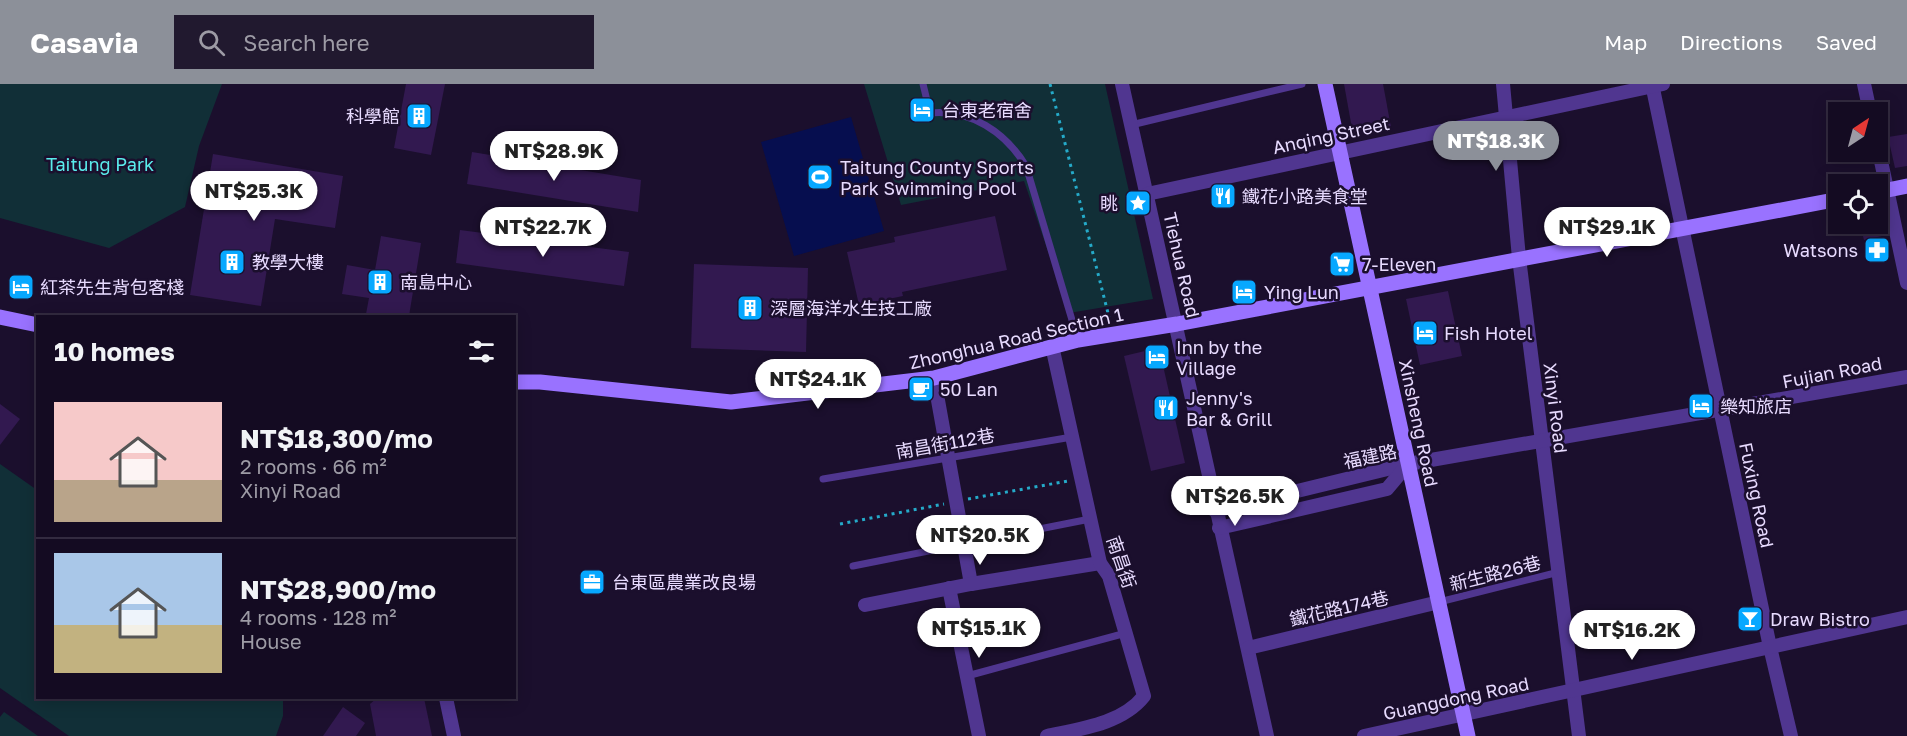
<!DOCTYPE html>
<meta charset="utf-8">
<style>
body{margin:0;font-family:"Golos Text","Noto Sans TC",sans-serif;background:#21192f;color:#f1f3f6;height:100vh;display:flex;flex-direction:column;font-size:22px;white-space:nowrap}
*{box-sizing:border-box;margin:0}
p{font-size:20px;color:#9d9ba5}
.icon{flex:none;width:33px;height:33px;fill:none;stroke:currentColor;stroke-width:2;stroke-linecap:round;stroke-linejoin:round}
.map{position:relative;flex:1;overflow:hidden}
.side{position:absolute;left:36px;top:231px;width:480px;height:384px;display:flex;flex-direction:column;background:#140b22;border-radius:0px;box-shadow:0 3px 15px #0003,0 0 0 2px #332b40}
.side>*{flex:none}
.needle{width:39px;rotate:36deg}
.controls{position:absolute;left:1828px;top:18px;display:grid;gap:12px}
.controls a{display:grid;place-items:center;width:60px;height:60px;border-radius:0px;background:#140b22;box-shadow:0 3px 15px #0003,0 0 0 2px #332b40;font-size:30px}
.price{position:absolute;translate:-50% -51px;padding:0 14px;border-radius:21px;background:#fff;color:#222;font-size:20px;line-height:39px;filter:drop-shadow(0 2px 3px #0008)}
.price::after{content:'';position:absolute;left:50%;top:36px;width:18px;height:14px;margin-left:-9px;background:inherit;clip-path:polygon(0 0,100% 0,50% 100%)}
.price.current{background:#8c9099;color:#fff}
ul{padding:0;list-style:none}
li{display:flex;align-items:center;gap:18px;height:150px;padding:0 18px}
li+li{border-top:2px solid #332b40}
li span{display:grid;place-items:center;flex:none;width:168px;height:120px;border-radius:0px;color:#555}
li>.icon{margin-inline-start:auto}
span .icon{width:72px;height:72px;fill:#fffc;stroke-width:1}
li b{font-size:26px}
h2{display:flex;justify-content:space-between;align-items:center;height:72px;padding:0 18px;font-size:26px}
header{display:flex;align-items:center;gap:36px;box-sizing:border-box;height:84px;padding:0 30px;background:#8c9099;color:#fff}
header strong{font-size:28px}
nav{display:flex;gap:33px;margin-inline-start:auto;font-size:21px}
.search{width:420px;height:54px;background:#21192f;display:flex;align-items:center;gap:15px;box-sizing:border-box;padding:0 21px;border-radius:0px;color:#9d9ba5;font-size:22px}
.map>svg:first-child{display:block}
.green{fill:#112f37}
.water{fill:#060e4f}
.building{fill:#321950}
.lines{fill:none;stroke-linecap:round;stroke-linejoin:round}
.path{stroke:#25aac9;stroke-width:3;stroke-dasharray:3 4.5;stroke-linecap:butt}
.lane{stroke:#503690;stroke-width:7}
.street{stroke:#503690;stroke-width:14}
.secondary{stroke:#9972ff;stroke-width:15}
.labels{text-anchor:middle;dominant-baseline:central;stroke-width:5;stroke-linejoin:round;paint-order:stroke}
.poi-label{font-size:18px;fill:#e8dbff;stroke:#1b0f2d;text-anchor:start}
.street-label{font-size:18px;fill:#e8dbff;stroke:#1b0f2d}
.park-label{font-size:18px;fill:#5aebeb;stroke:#1b0f2d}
</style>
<header>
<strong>Casavia</strong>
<div class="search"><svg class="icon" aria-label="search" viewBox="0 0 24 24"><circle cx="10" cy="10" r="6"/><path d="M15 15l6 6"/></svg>Search here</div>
<nav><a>Map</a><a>Directions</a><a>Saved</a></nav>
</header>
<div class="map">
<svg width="1907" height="652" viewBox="0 0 1907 652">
<rect width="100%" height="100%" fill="#1b0f2d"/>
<g class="green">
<polygon points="0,0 222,0 199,62 185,123 109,164 0,134"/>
<polygon points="864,0 1105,0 1153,215 1069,229 1024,97 901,121"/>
<polygon points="0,380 37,406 38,614 283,614 283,632 276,652 69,652 0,604"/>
<polygon points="4,628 38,652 0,652 0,633"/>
</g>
<polygon class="water" points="851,33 884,147 794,172 761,58"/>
<g class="building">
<polygon points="406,0 445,0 431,71 394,64"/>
<polygon points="1344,0 1383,0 1391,43 1353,50"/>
<polygon points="1907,50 1907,82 1895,84 1888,53"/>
<polygon points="472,68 641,96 638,128 467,100"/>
<polygon points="213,70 343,92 335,144 275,135 261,222 190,211"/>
<polygon points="995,132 1007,186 902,208 903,212 859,221 847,168 895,158 894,153"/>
<polygon points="1860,140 1879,140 1882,152 1864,156"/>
<polygon points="460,146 629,168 624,202 456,179"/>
<polygon points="381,152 421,159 409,232 366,230 369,214 342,210 347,181 375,186"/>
<polygon points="694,180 808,184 806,268 691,264"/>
<polygon points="1448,207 1462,272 1420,281 1406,215"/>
<polygon points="1149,266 1162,277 1185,379 1151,387 1124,272"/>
<polygon points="0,320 20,335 0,361"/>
<polygon points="377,614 424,614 432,652 376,652 370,620"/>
<polygon points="343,623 365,639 356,652 323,652"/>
</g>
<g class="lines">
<g class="path">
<polyline points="1050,0 1110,237"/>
<polyline points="968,415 1068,397"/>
<polyline points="840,440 944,420"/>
</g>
<g class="lane">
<path d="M923,0l7,29c41,-4 75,19 96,53l52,174"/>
<polyline points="1131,41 1302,0"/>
<polyline points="823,395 1072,353"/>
<polyline points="853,482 1090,435"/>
<polyline points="1439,518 1559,488"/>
<polyline points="967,592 1126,549"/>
</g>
<g class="street">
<polyline points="1122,0 1267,652"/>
<polyline points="1503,0 1519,174 1579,652"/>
<polyline points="1652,0 1770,563 1791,652"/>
<polyline points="1864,0 1870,28"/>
<polyline points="1878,63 1907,199"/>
<polyline points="1147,110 1663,0"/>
<polyline points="934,294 971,500"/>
<polyline points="1215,427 1408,380 1907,293"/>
<polyline points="1219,444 1387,405 1408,380"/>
<polyline points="949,504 979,652"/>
<polyline points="865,521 971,500 1100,479"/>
<polyline points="1248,564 1439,518"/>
<polyline points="446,614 454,652"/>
<path d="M1047,652c33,-7 75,-12 97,-40l-35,-120 -9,-13 -48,-217"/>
<polyline points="1364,652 1907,533"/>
</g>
<g class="secondary">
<polyline points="1325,0 1468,652"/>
<polyline points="1878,108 1907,102"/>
<polyline points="0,233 38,241"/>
<polyline points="514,298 540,298 731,318 934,294 1078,256 1177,240 1839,115"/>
</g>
</g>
<defs>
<g id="hotel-square" transform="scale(1.35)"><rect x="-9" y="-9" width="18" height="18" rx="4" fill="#07a8ff" stroke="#1b0f2d"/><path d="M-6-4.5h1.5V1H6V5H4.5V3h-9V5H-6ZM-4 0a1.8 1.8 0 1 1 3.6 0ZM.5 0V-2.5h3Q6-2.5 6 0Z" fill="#fff"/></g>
<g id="building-square" transform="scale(1.35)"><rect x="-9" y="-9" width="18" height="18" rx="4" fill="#07a8ff" stroke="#1b0f2d"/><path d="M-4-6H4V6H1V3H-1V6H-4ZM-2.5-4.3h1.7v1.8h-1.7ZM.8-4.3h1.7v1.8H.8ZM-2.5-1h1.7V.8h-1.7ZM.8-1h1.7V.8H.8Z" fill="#fff"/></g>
<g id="stadium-square" transform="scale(1.35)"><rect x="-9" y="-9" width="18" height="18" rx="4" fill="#07a8ff" stroke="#1b0f2d"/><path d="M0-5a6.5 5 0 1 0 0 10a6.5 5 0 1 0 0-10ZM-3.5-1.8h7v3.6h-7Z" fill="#fff"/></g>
<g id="restaurant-square" transform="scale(1.35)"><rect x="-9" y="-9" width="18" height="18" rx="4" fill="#07a8ff" stroke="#1b0f2d"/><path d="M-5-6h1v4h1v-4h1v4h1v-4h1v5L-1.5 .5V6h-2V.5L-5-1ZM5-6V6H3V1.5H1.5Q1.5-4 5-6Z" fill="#fff"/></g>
<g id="sight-square" transform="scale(1.35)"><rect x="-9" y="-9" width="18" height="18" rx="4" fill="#07a8ff" stroke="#1b0f2d"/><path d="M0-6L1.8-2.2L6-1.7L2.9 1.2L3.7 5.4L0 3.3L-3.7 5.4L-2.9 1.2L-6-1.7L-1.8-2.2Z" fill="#fff"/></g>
<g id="pharmacy-square" transform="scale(1.35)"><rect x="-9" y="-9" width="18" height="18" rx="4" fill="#07a8ff" stroke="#1b0f2d"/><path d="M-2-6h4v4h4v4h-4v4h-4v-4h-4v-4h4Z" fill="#fff"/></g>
<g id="supermarket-square" transform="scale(1.35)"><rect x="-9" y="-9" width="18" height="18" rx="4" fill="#07a8ff" stroke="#1b0f2d"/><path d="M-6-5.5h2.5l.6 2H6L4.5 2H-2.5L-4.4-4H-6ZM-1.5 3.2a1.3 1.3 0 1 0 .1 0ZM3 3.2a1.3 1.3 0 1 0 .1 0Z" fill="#fff"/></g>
<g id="cafe-square" transform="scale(1.35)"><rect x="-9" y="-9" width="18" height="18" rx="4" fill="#07a8ff" stroke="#1b0f2d"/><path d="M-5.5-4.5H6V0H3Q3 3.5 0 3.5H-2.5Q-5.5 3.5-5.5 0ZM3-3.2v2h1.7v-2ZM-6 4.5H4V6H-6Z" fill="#fff"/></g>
<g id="office-square" transform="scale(1.35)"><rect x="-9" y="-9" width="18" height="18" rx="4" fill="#07a8ff" stroke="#1b0f2d"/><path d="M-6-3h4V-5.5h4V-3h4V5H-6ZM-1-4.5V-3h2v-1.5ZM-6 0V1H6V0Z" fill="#fff"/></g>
<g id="bar-square" transform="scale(1.35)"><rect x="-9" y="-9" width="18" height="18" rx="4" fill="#07a8ff" stroke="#1b0f2d"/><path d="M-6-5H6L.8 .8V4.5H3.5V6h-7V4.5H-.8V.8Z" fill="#fff"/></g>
</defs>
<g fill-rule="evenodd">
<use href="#hotel-square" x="922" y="26"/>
<use href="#building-square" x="419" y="32"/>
<use href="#stadium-square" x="820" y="93"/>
<use href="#restaurant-square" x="1223" y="112"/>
<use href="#sight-square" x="1138" y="119"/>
<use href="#pharmacy-square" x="1877" y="166"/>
<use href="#building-square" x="232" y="178"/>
<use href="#supermarket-square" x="1342" y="180"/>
<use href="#building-square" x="380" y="198"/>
<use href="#hotel-square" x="21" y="203"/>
<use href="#hotel-square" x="1244" y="208"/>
<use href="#building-square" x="750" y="224"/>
<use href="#hotel-square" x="1425" y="249"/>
<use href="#hotel-square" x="1157" y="273"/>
<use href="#cafe-square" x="921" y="305"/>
<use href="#hotel-square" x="1701" y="322"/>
<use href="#restaurant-square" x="1166" y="324"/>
<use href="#office-square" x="592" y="498"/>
<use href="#bar-square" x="1750" y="535"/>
</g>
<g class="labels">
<g class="poi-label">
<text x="942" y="26">台東老宿舍</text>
<text x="400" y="32" text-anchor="end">科學館</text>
<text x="840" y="83">Taitung County Sports<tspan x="840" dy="21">Park Swimming Pool</tspan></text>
<text x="1242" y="112">鐵花小路美食堂</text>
<text x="1118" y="119" text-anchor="end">眺</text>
<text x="1858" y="166" text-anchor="end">Watsons</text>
<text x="252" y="178">教學大樓</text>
<text x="1362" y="180">7-Eleven</text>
<text x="400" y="198">南島中心</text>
<text x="40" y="203">紅茶先生背包客棧</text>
<text x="1264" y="208">Ying Lun</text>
<text x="770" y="224">深層海洋水生技工廠</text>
<text x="1444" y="249">Fish Hotel</text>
<text x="1176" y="263">Inn by the<tspan x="1176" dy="21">Village</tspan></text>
<text x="940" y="305">50 Lan</text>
<text x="1186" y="314">Jenny's<tspan x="1186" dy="21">Bar &amp; Grill</tspan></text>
<text x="1720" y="322">樂知旅店</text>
<text x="612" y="498">台東區農業改良場</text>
<text x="1770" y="535">Draw Bistro</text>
</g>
<g class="street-label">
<text transform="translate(1331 51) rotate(-12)">Anqing Street</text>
<text transform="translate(1182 181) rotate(77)">Tiehua Road</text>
<text transform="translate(1016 254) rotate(-13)">Zhonghua Road Section 1</text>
<text transform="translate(1832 288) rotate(-11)">Fujian Road</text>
<text transform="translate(1556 324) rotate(83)">Xinyi Road</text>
<text transform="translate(1419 339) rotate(78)">Xinsheng Road</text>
<text transform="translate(945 359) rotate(-10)">南昌街112巷</text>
<text transform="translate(1370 372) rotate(-12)">福建路</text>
<text transform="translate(1757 411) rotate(78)">Fuxing Road</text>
<text transform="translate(1122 478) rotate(71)">南昌街</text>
<text transform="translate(1495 489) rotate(-14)">新生路26巷</text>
<text transform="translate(1339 524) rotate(-13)">鐵花路174巷</text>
<text transform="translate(1456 614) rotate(-12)">Guangdong Road</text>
</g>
<g class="park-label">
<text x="100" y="80">Taitung Park</text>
</g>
</g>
</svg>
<div class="controls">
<a><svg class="needle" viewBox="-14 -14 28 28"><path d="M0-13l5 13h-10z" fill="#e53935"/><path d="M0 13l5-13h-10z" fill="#9d9ba5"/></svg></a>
<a><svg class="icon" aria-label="locate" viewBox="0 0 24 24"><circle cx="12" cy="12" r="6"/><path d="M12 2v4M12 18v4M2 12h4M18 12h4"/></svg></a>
</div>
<b class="price current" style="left:1496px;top:88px">NT$18.3K</b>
<b class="price" style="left:554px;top:98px">NT$28.9K</b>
<b class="price" style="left:254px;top:138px">NT$25.3K</b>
<b class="price" style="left:543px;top:174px">NT$22.7K</b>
<b class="price" style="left:1607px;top:174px">NT$29.1K</b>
<b class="price" style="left:818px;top:326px">NT$24.1K</b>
<b class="price" style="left:1235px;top:443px">NT$26.5K</b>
<b class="price" style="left:980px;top:482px">NT$20.5K</b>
<b class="price" style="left:979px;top:575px">NT$15.1K</b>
<b class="price" style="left:1632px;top:577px">NT$16.2K</b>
<section class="side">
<h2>10 homes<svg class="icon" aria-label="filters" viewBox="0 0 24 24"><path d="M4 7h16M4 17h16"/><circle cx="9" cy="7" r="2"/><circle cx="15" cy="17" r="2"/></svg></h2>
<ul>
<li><span style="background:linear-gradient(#f6c9c9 65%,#b9a48a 0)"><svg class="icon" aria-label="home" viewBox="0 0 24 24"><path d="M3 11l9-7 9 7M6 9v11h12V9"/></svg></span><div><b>NT$18,300/mo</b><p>2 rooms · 66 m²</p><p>Xinyi Road</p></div></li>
<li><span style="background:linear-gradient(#a9c7e8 60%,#c2b280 0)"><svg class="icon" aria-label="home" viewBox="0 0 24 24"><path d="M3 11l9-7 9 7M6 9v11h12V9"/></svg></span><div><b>NT$28,900/mo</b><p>4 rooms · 128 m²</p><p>House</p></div></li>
</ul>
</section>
</div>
